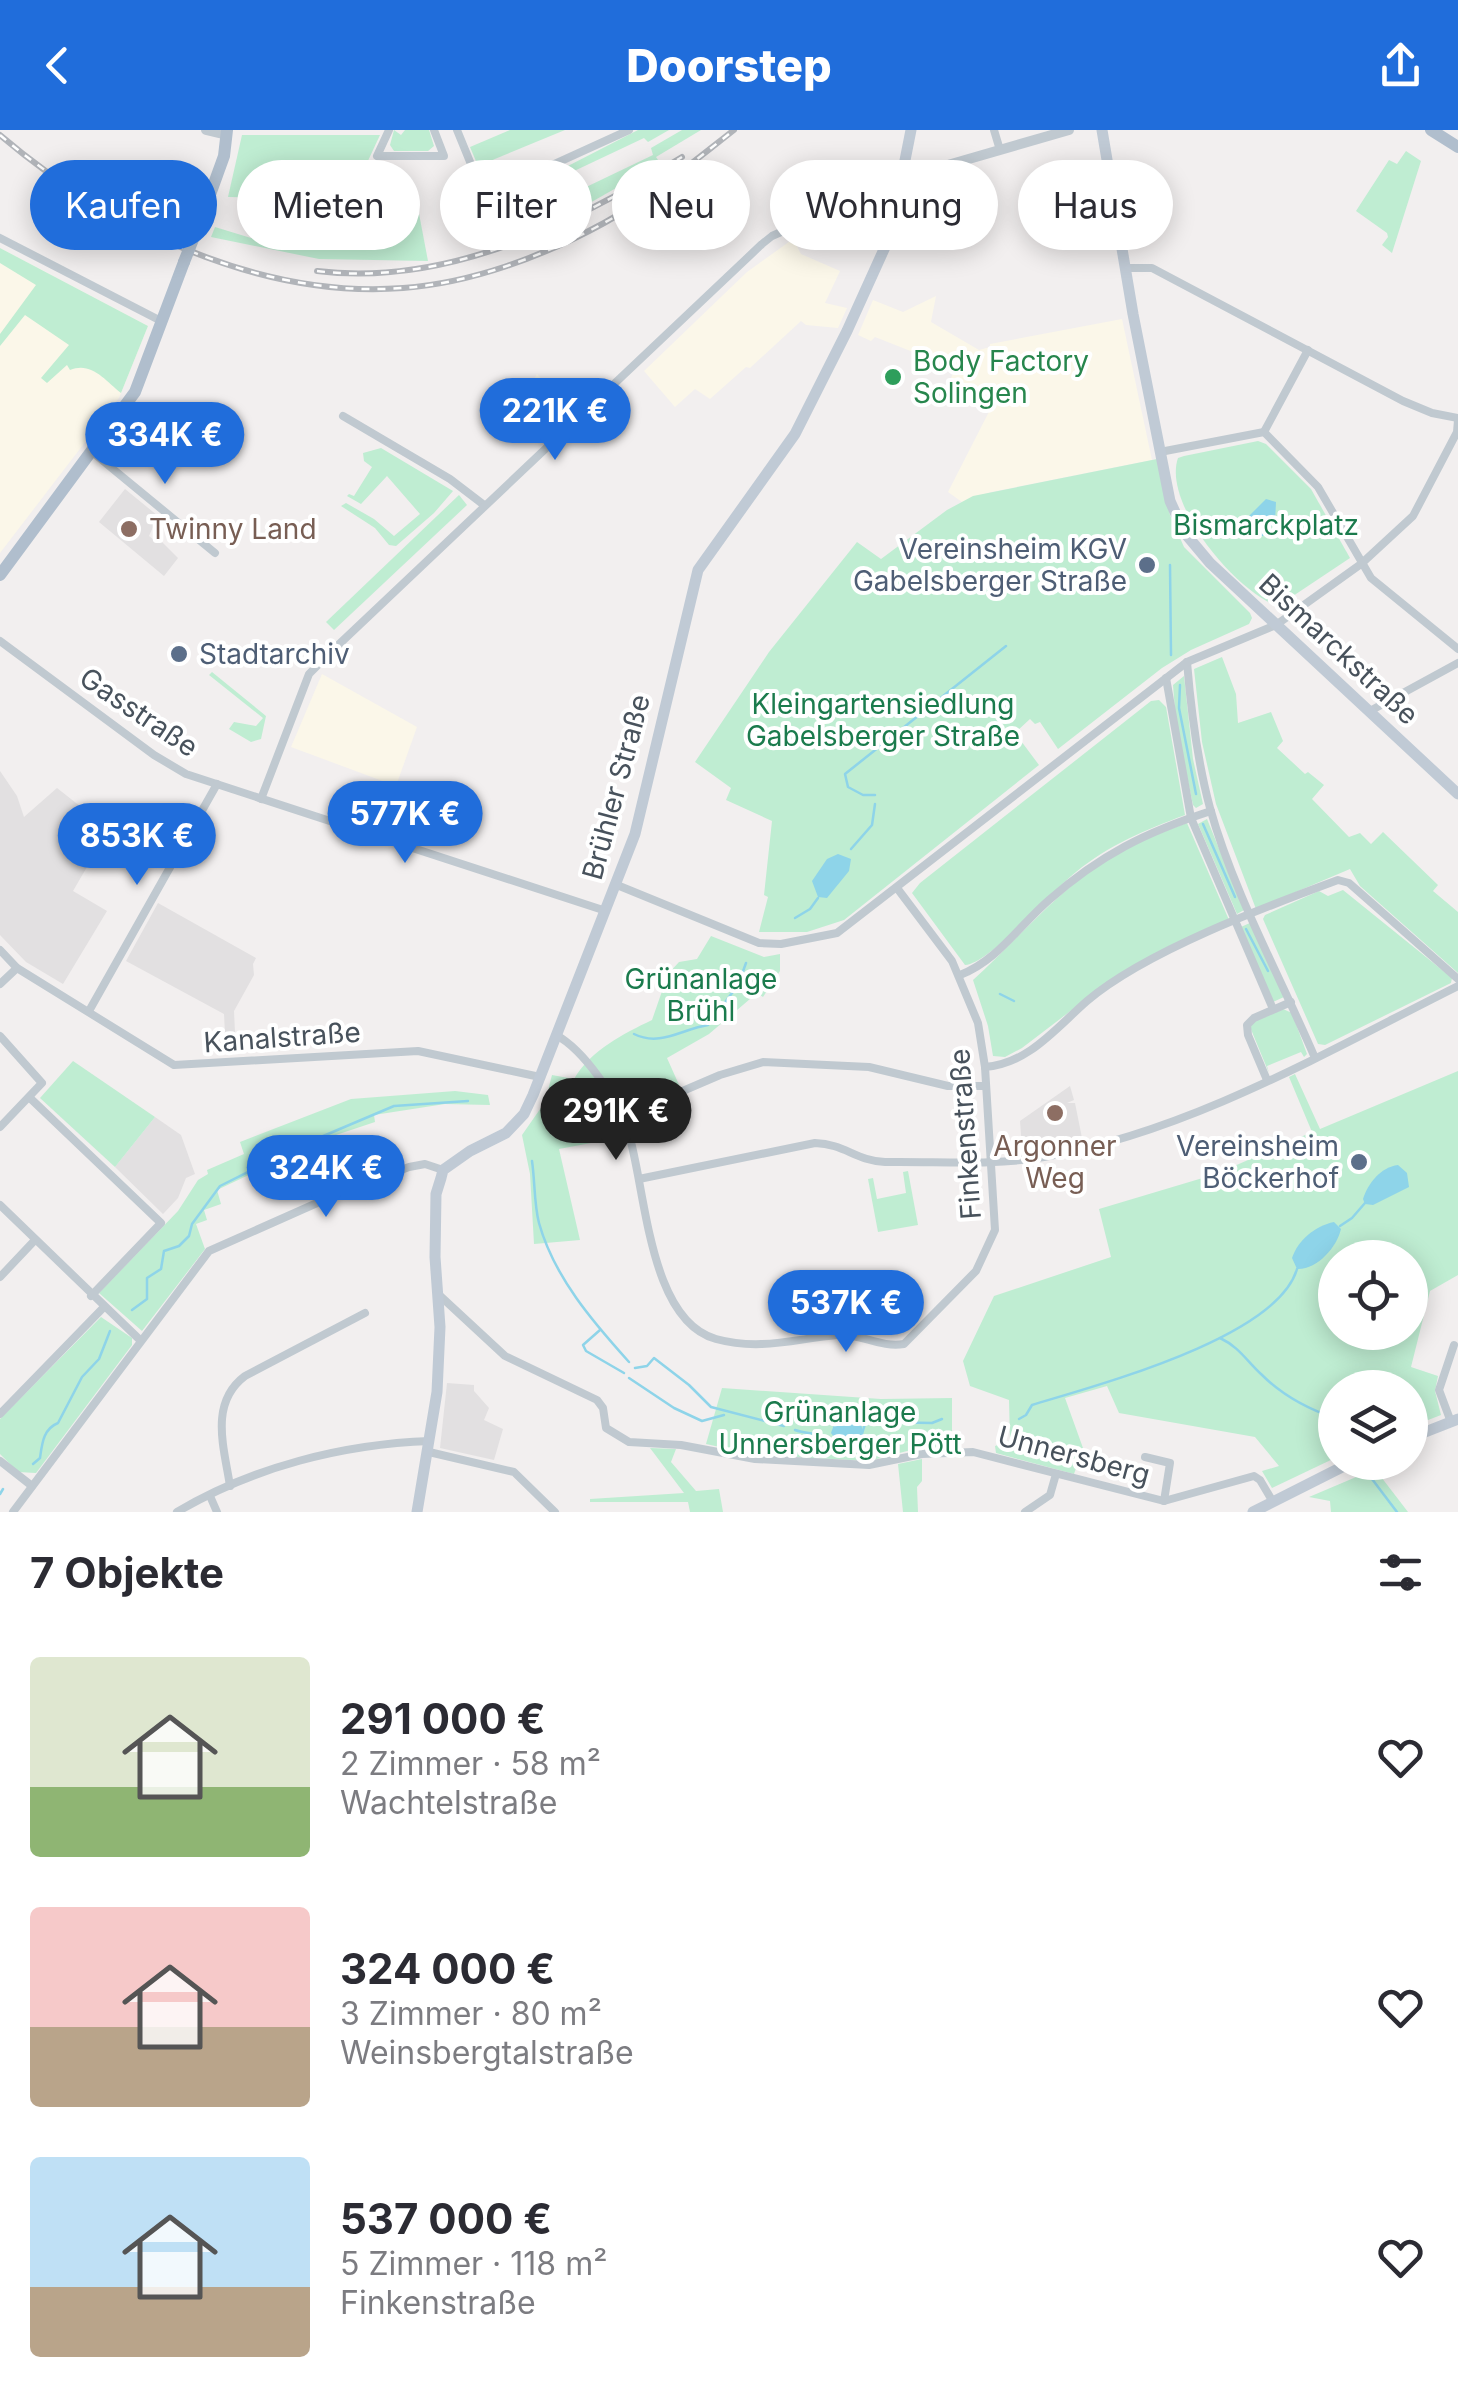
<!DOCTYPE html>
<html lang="de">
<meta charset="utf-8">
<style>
body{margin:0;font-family:Inter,sans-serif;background:#f2f2f3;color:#2b2b33;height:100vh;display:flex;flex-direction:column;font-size:38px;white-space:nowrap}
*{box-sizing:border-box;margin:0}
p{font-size:32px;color:#7c7c81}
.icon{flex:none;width:55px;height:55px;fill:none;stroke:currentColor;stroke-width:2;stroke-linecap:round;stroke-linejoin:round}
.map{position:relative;height:1382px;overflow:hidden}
.side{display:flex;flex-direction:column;background:#fff;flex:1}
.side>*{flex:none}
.banner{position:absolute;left:30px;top:30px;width:1400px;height:90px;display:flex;gap:20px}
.controls{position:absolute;left:1318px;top:1110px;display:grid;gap:20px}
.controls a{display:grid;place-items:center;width:110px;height:110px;border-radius:50%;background:#fff;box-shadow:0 5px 25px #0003;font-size:50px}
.price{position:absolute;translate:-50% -85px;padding:0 22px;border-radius:35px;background:#206ddb;color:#fff;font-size:32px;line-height:65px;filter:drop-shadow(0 2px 5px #0008)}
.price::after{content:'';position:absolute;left:50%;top:60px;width:30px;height:22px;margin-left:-15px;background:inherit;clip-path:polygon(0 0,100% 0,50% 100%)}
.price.current{background:#222;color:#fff}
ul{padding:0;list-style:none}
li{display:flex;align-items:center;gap:30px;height:250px;padding:0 30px}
li span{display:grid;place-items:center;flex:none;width:280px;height:200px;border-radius:10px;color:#555}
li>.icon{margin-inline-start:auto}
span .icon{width:120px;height:120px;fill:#fffc;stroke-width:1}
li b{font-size:42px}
h2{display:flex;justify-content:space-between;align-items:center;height:120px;padding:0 30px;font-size:42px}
.pill{padding:0 35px;border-radius:45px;background:#fff;box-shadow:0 5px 25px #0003;font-size:35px;line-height:90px}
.pill.current{background:#206ddb;color:#fff}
header{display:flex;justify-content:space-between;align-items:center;height:130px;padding:0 30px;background:#206ddb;color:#fff;font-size:45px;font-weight:800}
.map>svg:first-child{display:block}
.commercial{fill:#fbf7e9}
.education{fill:#e2e0e1}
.green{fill:#bfedd2;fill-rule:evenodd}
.water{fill:#8ed4e9}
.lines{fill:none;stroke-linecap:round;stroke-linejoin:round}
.stream{stroke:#8ed4e9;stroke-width:2.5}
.minor{stroke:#c0c9d0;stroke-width:8}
.tertiary{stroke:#c0c9d0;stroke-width:10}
.secondary{stroke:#c0cad5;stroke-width:11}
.primary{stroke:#b0becd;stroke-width:12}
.rail-casing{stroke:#b1b4b9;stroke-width:6}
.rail{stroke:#fff;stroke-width:2.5;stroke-dasharray:8;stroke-linecap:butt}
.primary-bridge{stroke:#b0becd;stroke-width:12}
.leisure-dot{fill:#2e9e5b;stroke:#fff;stroke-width:4}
.education-dot{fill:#8d6e63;stroke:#fff;stroke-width:4}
.service-dot{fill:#5c6f8a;stroke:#fff;stroke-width:4}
.labels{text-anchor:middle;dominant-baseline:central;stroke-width:8;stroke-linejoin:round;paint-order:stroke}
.leisure-label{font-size:28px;fill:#27864d;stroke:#fff;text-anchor:start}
.park-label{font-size:28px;fill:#1b7b4d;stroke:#fff}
.education-label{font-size:28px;fill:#785e54;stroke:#fff;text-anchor:start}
.service-label{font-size:28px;fill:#4e5e75;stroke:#fff;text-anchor:end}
.street-label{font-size:28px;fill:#48525c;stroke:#fff}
</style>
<header><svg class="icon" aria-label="back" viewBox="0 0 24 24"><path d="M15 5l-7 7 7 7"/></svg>Doorstep<svg class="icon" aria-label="share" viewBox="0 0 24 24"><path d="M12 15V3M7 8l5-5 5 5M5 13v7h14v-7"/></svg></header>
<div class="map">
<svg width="1458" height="1382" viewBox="0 0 1458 1382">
<rect width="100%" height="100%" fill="#f2efef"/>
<g class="commercial">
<polygon points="793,109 801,124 840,141 825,173 847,178 838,198 806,195 801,191 750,238 746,237 710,269 695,259 675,277 644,241 747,142"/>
<polygon points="0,118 148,196 119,268 0,423"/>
<polygon points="936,166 931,192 979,220 990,217 990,214 1122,189 1152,330 991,362 962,372 948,362 996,268 951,248 954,241 913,222 875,207 871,211 858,205 873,170 903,182"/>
<polygon points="537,244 571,280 549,301 519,273"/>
<polygon points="322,544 417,597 396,656 291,617"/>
</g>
<g class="education">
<polygon points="125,359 158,386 149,406 155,411 158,408 178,428 164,446 99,392"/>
<polygon points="0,641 17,666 24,687 57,658 109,699 73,761 107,781 63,854 26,832 0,805"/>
<polygon points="158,773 256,828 253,834 254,845 234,881 236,924 226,924 224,884 126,831"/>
<polygon points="1070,956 1074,970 1067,973 1075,973 1082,1008 1022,1018 1020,991"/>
<polygon points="155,987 181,1005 195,1044 186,1048 178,1068 163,1084 115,1037"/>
<polygon points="447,1253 474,1255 474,1261 489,1278 484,1290 503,1299 494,1330 440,1318"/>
</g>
<g class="green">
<polygon points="394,0 401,5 405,0 429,0 434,16 428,21 394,21 390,15"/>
<polygon points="510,0 565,0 478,36 470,17"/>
<polygon points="638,0 669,0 648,12 644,8 517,68 519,75 512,70 507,72 508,79 501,84 494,67 564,38"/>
<polygon points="682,0 701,0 656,27 660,33 574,82 515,106 509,94 653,25 651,18"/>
<polygon points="242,5 380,5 346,78 346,96 390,97 390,91 411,91 412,73 417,73 428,131 319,129 211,107 215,97 251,108 272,108 275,68 228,67"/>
<polygon points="1406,21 1421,31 1392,123 1382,115 1388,107 1387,103 1356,81 1389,30 1397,34"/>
<path d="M0,118l148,78 -27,67c-16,-13 -30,-32 -51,-23l-3,-5 -20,18 -6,-5 28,-33 -44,-30 -25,31v-12l36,-49 -36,-22z"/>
<path d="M1258,311l8,3 45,45 39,69 -72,48c-41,-13 -116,-102 -100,-148l6,-2z"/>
<polygon points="381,318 453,361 434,383 396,416 389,415 375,398 341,376 346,373 374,389 394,406 420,384 387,346 361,374 347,366 349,364 354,366 372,337 364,331 363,323"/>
<polygon points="1157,329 1170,385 1184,417 1250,483 1252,488 1249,494 1191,520 1162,538 1058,619 1040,592 1035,594 1030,589 1015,603 1039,635 844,790 807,802 759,802 768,767 764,765 772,691 726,670 731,658 695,632 769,522 857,412 881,429 947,380 973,366"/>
<polygon points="459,365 467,375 334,500 326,492"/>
<polygon points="1222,527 1236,564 1238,593 1271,582 1283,611 1277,618 1305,644 1308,642 1324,655 1312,669 1349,707 1360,703 1371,714 1383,702 1438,755 1433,761 1458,782 1458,843 1360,756 1350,739 1256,779 1216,674 1202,612 1194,539"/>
<polygon points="212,542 266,586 261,609 251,612 229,599 234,592 256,596 263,588 209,545"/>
<polygon points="1184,546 1193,629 1203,674 1196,678 1193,675 1176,594 1173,555"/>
<path d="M1159,570l7,7 19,108c-40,15 -76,30 -109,57 -26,20 -84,90 -111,93l-53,-72 8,-10 231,-182z"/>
<polygon points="1207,689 1244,780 1237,784 1198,694"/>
<path d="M1187,693l42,97 -110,54 -97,74 -17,9 -12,-1 -5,-30 -15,-46c44,-40 84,-89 135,-121 25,-16 52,-26 79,-36z"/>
<polygon points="1343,760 1452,848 1451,853 1325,915 1318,914 1263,789 1265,785 1319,761 1328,766"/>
<polygon points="1252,792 1284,867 1273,872 1241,797"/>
<path d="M711,806l53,21 16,-3v17l-17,26 -6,-4 -48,41 -42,24 13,29 -64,26 7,24 -64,12 21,91 -46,4 -4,-70 -8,-39 23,-33 7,-27 22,4c17,-29 49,-45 78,-59l16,-46 11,-12 18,-3z"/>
<polygon points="1283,879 1292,883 1307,924 1304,927 1301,922 1267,936 1269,943 1250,897 1253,892"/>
<polygon points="73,931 155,987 115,1037 40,968"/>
<path d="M1458,941v204l-28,16 -19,76 27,9 -3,15 6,24 -31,12v-39h-75v70l-63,30 -10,-17 17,-5 -24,-29 -136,-24 -12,-27 -42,12 18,50 -9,26 -78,-21 -1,-7 15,-5 -1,-41 -39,-14 -7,-25 31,-65 117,-39 -12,-48 117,-35 96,-42 -23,-55 6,-3 25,55zM1335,1128h75v74h-75z"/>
<polygon points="455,961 488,965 490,975 445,974 374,985 375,992 324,1009 217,1060 221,1074 204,1080 207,1090 196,1094 205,1119 142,1201 99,1163 178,1081 198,1050 208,1044 207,1040 244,1024 240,1012 351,969"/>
<polygon points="908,1041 918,1095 878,1102 868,1049 873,1048 877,1069 906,1063 903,1042"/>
<polygon points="101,1187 132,1208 132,1215 36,1343 18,1342 0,1324 0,1289"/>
<polygon points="722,1258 881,1269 952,1268 952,1316 907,1321 869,1331 756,1325 706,1314"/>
<polygon points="650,1318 676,1319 671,1332 696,1361 719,1359 723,1382 690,1382 688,1372 590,1372 590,1369 684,1363"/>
<polygon points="922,1329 922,1351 917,1357 918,1382 903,1382 898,1334"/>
<polygon points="1375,1339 1408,1382 1331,1382 1330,1371 1309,1367"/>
</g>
<g class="water">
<polygon points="1266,369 1276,372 1275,392 1263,406 1251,407 1246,400 1248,387"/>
<polygon points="838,724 851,729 849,741 827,768 818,767 812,751 827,729"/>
<path d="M1398,1035l9,8 2,14 -36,18 -8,-1 -2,-5c5,-16 18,-32 35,-34z"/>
<path d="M1334,1092l7,7c-4,18 -24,41 -44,40l-5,-11c6,-18 23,-32 42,-36z"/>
<path d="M845,1285l14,5c9,15 -2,29 -19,25l-9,-12 5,-14z"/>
</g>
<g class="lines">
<g class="stream">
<polyline points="1170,435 1171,525"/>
<polyline points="1180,555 1179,578 1196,664"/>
<polyline points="875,665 863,665 848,657 845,644 1006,516"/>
<polyline points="1203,694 1235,767"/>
<polyline points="851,719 872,695 875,674"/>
<polyline points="795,788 810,779 818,768"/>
<polyline points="1246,799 1268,841"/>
<polyline points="1000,864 1014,871"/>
<path d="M634,904c26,13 48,-5 74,-9l30,-40 8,-22"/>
<path d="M532,1031c3,20 2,43 7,62 15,54 54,99 90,139"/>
<polyline points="1340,1096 1352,1088 1365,1073"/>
<polyline points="132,1180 147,1169 147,1148 161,1139 164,1121 179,1116 189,1106 192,1094 220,1056 302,1015 394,976 468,971"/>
<polyline points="600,1200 583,1215 586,1221 624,1243"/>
<path d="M1220,1208c19,9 26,22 41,36 20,20 47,35 74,44"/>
<polyline points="635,1238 647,1236 654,1228 689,1255 711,1277 784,1296"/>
<polyline points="629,1248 674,1278 702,1291 724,1285"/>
<path d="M1019,1289l7,-4 6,-10c65,-20 245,-67 265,-136"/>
<polyline points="879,1292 932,1293 942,1289"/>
<path d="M795,1300c9,3 17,3 25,5 15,4 19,17 38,12l7,-23 6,-2"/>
<path d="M33,1334l7,-6c2,-14 3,-29 18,-35l24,-46 17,-18 11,-28"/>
<polyline points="1372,1349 1397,1382"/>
<polyline points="0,1364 3,1359"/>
</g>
<g class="minor">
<polyline points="389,0 377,26 444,26 434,0"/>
<polyline points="457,0 484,66 629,0"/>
<polyline points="994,0 1000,20"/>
<polyline points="0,108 161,191"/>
<polyline points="1125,138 1152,138 1403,271 1432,283 1458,288"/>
<polyline points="343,286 450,349 484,375"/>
<polyline points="1264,302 1308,220"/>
<polyline points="91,321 215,423"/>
<polyline points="1160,322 1264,302 1318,357 1371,448 1458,519"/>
<polyline points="0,511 154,625 186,644 606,781"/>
<path d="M1187,532c4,49 10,98 23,146 24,86 70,168 105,250"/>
<polyline points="1166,548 1191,688 1273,879"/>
<polyline points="1370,581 1458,533"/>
<polyline points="261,669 309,544 334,519 762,114 772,106 903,48"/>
<polyline points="617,755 759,813 781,814 837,803 1187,532 1276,495 1361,434 1413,386 1457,302 1458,290"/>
<polyline points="0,820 17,838 174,935 418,921 540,947"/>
<path d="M960,845c37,-14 59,-49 89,-75 51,-45 97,-68 162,-89"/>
<polyline points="0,854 17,838"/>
<polyline points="89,881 217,654"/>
<path d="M556,905c28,15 62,65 72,96 18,57 20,189 88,208 44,12 78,0 121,-4 23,-2 43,13 67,9l72,-73 19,-41 -10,-163 -7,-44 -26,-62 -55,-73"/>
<polyline points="0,906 42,953 0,997"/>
<path d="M985,937c43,-3 71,-39 102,-66 59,-50 178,-94 251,-121l11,3 109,96"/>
<polyline points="1267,950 1248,905 1247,895 1254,888 1291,872"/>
<polyline points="30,968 161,1093 91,1166"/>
<polyline points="622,987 720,945 763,932 869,937 948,956 986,956"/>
<path d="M639,1049l176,-36c30,1 41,18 70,19 53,-1 107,4 159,-5 145,-25 284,-106 414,-171"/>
<polyline points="0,1075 140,1210"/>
<polyline points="0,1147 35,1110"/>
<polyline points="437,1163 505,1226 597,1270 603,1278 606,1298 629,1312 681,1315 755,1329 869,1335 922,1324 973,1322 1164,1371 1254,1346 1260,1350 1273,1372"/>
<polyline points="0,1284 103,1178"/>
<polyline points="1451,1292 1439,1260 1454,1215"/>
<polyline points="429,1322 514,1342 555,1382"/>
<polyline points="1145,1327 1170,1333 1164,1371"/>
<polyline points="0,1331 32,1356"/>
<path d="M230,1356c-6,-39 -21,-83 15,-110l120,-63"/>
<polyline points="210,1366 217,1382"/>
<polyline points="13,1382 209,1121 335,1065 409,1037 425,1034 443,1040"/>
<path d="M177,1382c76,-45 166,-68 253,-71"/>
<polyline points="1025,1382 1050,1365 1056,1344"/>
</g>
<g class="tertiary">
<polyline points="206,0 227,5"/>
<polyline points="903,48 1069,0"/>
</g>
<g class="secondary">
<polyline points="1102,0 1133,184 1170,371 1184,402 1210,433 1458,664"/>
<polyline points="1410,1308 1458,1289"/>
<polyline points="417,1382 437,1262 440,1197 435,1127 436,1064 441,1048 443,1040 470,1021 506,1003 524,984 533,965 635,704 698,440 795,304 847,201 890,106 911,0"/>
<polyline points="1253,1382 1352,1332"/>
</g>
<g class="primary">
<polyline points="1431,0 1458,17"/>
<polyline points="203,84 224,26 227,0"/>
<polyline points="0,445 135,262 184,132"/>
</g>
<g class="rail-casing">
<g id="rail">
<path d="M0,5c108,92 259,164 403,153 69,-5 141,-32 201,-65 47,-26 88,-60 130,-93"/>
<path d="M317,141c131,16 256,-47 365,-114"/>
</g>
</g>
<use href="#rail" class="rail"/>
<polyline class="primary-bridge" points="184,132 203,84"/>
</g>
<circle class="leisure-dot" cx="893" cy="247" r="10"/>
<g class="education-dot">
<circle cx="129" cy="399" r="10"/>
<circle cx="1055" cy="983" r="10"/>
</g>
<g class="service-dot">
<circle cx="1147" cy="435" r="10"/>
<circle cx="179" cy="524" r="10"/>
<circle cx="1359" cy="1032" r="10"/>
</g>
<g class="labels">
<g class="leisure-label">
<text x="913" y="231">Body Factory<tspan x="913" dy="32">Solingen</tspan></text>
</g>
<g class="park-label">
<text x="1266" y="395">Bismarckplatz</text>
<text x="883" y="574">Kleingartensiedlung<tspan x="883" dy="32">Gabelsberger Straße</tspan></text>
<text x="701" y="849">Grünanlage<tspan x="701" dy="32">Brühl</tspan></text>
<text x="840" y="1282">Grünanlage<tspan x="840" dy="32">Unnersberger Pött</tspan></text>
</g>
<g class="education-label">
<text x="149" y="399">Twinny Land</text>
<text x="1055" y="1016" text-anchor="middle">Argonner<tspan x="1055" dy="32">Weg</tspan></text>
</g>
<g class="service-label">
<text x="1127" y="419">Vereinsheim KGV<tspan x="1127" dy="32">Gabelsberger Straße</tspan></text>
<text x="199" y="524" text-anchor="start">Stadtarchiv</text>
<text x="1339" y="1016">Vereinsheim<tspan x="1339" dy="32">Böckerhof</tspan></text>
</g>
<g class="street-label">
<text transform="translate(1339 519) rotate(43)">Bismarckstraße</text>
<text transform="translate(139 582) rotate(34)">Gasstraße</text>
<text transform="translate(616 657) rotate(-75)">Brühler Straße</text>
<text transform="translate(282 907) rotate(-4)">Kanalstraße</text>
<text transform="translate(965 1004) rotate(-94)">Finkenstraße</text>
<text transform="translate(1074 1325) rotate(15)">Unnersberg</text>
</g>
</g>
</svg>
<div class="controls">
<a><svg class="icon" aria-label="locate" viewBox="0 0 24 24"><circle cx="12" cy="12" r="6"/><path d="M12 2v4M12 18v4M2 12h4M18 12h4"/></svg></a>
<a><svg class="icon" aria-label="layers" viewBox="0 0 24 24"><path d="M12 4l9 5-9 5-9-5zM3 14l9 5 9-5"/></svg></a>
</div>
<b class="price" style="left:555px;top:333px">221K €</b>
<b class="price" style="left:165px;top:357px">334K €</b>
<b class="price" style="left:405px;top:736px">577K €</b>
<b class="price" style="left:137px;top:758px">853K €</b>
<b class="price current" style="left:616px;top:1033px">291K €</b>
<b class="price" style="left:326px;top:1090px">324K €</b>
<b class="price" style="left:846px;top:1225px">537K €</b>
<div class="banner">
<a class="pill current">Kaufen</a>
<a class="pill">Mieten</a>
<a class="pill">Filter</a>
<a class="pill">Neu</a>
<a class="pill">Wohnung</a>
<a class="pill">Haus</a>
</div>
</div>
<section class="side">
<h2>7 Objekte<svg class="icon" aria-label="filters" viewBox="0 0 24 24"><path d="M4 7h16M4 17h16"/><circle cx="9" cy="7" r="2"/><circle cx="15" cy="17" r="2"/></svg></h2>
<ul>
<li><span style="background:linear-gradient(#dfe7d0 65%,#8fb573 0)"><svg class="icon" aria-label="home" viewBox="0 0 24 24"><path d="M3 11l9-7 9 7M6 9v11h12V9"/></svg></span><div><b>291 000 €</b><p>2 Zimmer · 58 m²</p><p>Wachtelstraße</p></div><svg class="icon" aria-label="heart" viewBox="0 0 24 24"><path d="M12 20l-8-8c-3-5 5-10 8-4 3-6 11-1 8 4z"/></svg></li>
<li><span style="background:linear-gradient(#f6c9c9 60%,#b9a48a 0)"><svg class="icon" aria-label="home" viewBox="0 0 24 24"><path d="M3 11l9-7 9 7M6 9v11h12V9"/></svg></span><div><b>324 000 €</b><p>3 Zimmer · 80 m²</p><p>Weinsbergtalstraße</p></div><svg class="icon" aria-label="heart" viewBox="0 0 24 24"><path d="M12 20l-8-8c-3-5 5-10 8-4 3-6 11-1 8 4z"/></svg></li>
<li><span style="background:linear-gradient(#bfe0f5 65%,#b9a48a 0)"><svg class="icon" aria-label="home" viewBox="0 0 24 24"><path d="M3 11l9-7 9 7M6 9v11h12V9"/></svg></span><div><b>537 000 €</b><p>5 Zimmer · 118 m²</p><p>Finkenstraße</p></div><svg class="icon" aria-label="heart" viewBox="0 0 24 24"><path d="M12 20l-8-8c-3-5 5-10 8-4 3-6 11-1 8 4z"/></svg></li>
</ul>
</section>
